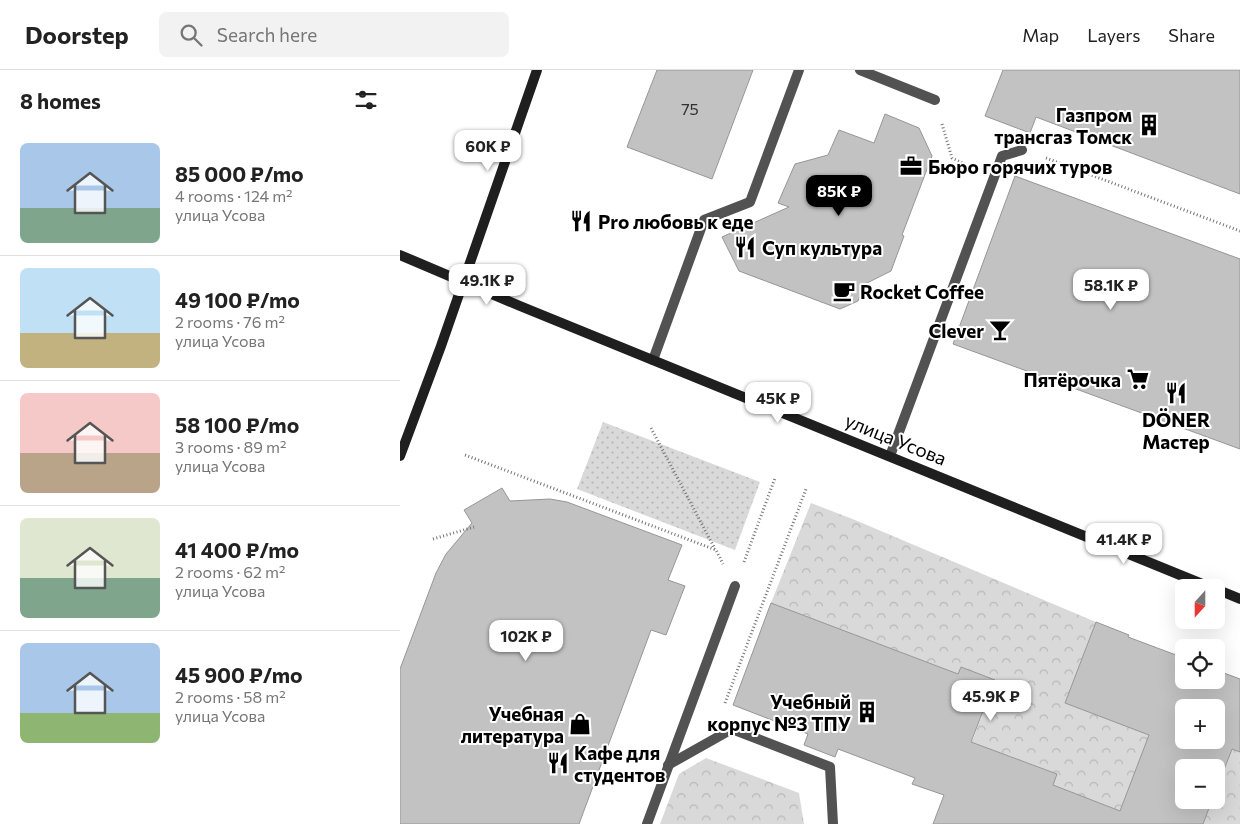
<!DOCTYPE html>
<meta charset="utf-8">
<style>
body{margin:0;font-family:Commissioner,sans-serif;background:#f2f2f2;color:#222;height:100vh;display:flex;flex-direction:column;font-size:19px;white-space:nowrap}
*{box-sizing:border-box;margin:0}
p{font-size:16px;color:#767676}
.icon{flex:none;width:28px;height:28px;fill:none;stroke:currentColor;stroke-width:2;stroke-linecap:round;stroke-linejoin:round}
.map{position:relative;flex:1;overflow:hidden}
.drawer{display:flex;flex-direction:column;background:#fff;width:400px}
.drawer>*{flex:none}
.needle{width:32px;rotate:201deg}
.controls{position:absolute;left:775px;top:509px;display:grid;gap:10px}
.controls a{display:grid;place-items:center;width:50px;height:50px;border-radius:8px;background:#fff;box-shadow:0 5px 20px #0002;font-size:25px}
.price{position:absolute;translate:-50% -42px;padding:0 11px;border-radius:10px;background:#fff;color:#222;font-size:16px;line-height:32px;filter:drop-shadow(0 1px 2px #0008)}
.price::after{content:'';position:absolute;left:50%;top:30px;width:15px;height:11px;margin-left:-8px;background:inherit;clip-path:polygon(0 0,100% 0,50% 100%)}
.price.selected{background:#000;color:#fff}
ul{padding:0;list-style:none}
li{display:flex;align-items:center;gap:15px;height:125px;padding:0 20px}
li+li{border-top:1px solid #e0e0e0}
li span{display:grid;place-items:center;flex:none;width:140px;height:100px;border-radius:8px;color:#555}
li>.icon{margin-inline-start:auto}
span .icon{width:60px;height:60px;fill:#fffc;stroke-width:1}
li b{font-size:21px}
h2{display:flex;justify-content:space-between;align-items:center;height:60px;padding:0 20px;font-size:21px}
header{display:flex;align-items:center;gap:30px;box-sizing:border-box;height:70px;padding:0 25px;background:#fff;border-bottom:1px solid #e0e0e0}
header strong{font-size:24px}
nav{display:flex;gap:28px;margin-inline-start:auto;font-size:18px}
.search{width:350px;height:45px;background:#f2f2f2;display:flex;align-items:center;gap:12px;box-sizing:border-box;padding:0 18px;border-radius:8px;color:#767676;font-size:19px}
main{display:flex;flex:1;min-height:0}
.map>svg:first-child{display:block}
.grass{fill:url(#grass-dots)}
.forest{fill:url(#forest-crowns)}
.building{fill:#c2c2c2;stroke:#969696;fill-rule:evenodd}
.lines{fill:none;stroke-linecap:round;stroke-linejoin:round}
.path{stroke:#747474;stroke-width:3;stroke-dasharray:1 2.5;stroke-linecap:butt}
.lane{stroke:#525252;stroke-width:10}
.secondary{stroke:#1f1f1f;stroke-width:10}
.labels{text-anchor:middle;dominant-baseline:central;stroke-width:4;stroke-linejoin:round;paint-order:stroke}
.number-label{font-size:16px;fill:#303030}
.poi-label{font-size:19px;font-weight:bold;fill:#000;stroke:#fff;text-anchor:end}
.street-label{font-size:19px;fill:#000;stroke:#fff}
</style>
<header>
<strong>Doorstep</strong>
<div class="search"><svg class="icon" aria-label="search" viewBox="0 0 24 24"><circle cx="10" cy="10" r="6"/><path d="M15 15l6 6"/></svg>Search here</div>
<nav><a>Map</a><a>Layers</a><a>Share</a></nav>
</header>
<main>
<section class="drawer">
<h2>8 homes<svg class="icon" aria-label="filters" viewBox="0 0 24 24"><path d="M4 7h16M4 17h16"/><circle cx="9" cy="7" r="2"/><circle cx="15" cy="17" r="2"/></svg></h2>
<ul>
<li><span style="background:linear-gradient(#a9c7e8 65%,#7fa58c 0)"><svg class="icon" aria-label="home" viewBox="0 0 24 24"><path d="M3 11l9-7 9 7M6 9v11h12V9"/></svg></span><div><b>85 000 ₽/mo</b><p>4 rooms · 124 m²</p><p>улица Усова</p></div></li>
<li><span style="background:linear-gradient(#bfe0f5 65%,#c2b280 0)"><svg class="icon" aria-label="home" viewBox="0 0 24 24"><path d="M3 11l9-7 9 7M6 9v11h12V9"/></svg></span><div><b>49 100 ₽/mo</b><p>2 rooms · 76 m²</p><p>улица Усова</p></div></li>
<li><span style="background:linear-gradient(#f6c9c9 60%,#b9a48a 0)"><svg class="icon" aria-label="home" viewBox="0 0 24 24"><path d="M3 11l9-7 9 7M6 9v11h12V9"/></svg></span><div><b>58 100 ₽/mo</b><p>3 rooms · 89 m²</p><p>улица Усова</p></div></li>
<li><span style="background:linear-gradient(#dfe7d0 60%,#7fa58c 0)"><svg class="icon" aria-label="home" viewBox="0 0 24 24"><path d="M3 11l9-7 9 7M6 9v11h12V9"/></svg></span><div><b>41 400 ₽/mo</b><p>2 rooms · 62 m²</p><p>улица Усова</p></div></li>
<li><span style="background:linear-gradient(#a9c7e8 70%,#8fb573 0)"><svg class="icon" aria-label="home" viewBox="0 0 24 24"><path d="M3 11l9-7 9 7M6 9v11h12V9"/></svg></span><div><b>45 900 ₽/mo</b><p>2 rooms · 58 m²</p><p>улица Усова</p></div></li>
</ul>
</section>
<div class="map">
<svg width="840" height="754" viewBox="0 0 840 754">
<defs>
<pattern id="grass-dots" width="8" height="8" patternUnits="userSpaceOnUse" patternTransform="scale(1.25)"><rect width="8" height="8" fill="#d9d9d9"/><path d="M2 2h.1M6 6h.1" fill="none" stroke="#b8b8b8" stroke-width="1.8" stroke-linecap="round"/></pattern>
<pattern id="forest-crowns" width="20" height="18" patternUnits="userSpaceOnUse" patternTransform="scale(1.25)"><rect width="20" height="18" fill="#d9d9d9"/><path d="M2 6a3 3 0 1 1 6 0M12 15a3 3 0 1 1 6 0" fill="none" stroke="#b8b8b8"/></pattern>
</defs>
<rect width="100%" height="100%" fill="#fff"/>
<polygon class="grass" points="203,352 360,412 335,480 177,419"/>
<g class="forest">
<polygon points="411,433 455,450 696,552 665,633 702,647 708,632 755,650 720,741 653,715 657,704 607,685 570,677 595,611 561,597 558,604 371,533"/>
<polygon points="840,674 840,754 803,754 812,730 816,730 816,720 832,679 837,681"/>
<polygon points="306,688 399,723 404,754 260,754 279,704"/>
</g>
<g class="building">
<polygon points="257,0 353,0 312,109 227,77"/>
<polygon points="603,0 840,0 840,124 636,47 630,63 585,46"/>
<polygon points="485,44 519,58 532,86 502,165 504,166 491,201 465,214 458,231 440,239 339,201 322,167 389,137 378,133 395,94 428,85 439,60 474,73"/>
<polygon points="615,106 840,189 840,379 553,274"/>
<polygon points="102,418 110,431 150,429 167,432 282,475 268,510 285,516 266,565 251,560 179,754 0,754 0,599 36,503 46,484 72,453 64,440"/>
<path d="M371,533l187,71 3,-7 34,13 -24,62 86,32 -4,11 67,26 29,-76 -84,-32 31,-81 33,13 -1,2 56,21v22h32v-10l24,9v73l-8,-3 -16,41v-22h-32v32h28l-9,24h-270l11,-29 -32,-11 3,-6 -77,-29 -3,8 -31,-12 4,-11 -75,-29zM784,638h32v32h-32z"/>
</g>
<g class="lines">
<g class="path">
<polyline points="542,54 552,88 571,97"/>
<polyline points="646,88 840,161"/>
<polyline points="251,358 315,479"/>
<polyline points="65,385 316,480 323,494"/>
<polyline points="33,469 74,457"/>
<polyline points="344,492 375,408"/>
<polyline points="325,633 406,419"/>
</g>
<g class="lane">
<polyline points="460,0 535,30"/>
<polyline points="253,290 304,150 350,132 399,0"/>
<polyline points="490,386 602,86 622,80"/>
<polyline points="268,695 332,659 430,697 433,754"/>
<polyline points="247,754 335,516"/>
</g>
<g class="secondary">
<polyline points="0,185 120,236 812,518"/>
<polyline points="0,386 41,276 137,0"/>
<polyline points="816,519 840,529"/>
</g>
</g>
<defs>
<g id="building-bare" transform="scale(1.725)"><path d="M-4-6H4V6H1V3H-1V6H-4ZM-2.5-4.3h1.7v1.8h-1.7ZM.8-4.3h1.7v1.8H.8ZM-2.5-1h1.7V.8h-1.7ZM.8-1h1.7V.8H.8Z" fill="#000" stroke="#fff" stroke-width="2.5" paint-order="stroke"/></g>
<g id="office-bare" transform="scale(1.725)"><path d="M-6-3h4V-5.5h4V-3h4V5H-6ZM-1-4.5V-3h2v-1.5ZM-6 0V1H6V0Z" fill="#000" stroke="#fff" stroke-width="2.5" paint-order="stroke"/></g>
<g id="restaurant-bare" transform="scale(1.725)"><path d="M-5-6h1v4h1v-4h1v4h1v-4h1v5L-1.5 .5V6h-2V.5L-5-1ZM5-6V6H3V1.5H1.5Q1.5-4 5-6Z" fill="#000" stroke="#fff" stroke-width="2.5" paint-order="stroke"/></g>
<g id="cafe-bare" transform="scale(1.725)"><path d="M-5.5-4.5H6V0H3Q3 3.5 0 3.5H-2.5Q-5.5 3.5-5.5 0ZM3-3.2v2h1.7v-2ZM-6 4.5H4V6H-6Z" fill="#000" stroke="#fff" stroke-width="2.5" paint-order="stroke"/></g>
<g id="bar-bare" transform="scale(1.725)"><path d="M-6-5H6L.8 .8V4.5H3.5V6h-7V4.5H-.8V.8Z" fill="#000" stroke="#fff" stroke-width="2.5" paint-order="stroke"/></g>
<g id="supermarket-bare" transform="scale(1.725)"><path d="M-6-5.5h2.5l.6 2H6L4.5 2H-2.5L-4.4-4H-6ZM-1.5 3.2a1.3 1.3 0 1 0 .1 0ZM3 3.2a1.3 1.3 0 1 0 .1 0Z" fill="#000" stroke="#fff" stroke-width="2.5" paint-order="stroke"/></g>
<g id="shop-bare" transform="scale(1.725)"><path d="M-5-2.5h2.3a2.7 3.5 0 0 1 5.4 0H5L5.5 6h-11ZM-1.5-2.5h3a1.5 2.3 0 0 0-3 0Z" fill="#000" stroke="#fff" stroke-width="2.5" paint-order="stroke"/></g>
</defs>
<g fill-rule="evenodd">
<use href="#building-bare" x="749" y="55"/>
<use href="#office-bare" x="511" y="96"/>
<use href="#restaurant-bare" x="181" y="151"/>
<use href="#restaurant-bare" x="345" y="177"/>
<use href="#cafe-bare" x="444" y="221"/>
<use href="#bar-bare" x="600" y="260"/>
<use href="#supermarket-bare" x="738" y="309"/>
<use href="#restaurant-bare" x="776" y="323"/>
<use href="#building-bare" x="467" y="642"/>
<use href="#shop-bare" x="180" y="654"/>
<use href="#restaurant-bare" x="158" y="693"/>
</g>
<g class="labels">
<g class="number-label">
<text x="290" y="38">75</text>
</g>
<g class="poi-label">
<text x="732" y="44">Газпром<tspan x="732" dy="22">трансгаз Томск</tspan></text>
<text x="528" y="96" text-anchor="start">Бюро горячих туров</text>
<text x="198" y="151" text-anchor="start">Pro любовь к еде</text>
<text x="362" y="177" text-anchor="start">Суп культура</text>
<text x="460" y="221" text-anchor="start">Rocket Coffee</text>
<text x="584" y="260">Clever</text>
<text x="721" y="309">Пятёрочка</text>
<text x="776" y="349" text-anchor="middle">DÖNER<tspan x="776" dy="22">Мастер</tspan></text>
<text x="451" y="631">Учебный<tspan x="451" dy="22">корпус №3 ТПУ</tspan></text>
<text x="164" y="643">Учебная<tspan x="164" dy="22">литература</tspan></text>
<text x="174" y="682" text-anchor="start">Кафе для<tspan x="174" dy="22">студентов</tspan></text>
</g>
<g class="street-label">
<text transform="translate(496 369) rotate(22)">улица Усова</text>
</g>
</g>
</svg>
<div class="controls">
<a><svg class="needle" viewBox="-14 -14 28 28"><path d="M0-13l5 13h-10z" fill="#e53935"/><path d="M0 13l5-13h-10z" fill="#767676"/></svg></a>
<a><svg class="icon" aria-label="locate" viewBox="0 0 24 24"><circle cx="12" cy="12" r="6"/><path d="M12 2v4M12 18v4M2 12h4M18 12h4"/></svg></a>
<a>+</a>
<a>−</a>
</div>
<b class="price" style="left:88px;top:102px">60K ₽</b>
<b class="price selected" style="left:439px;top:147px">85K ₽</b>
<b class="price" style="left:87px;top:236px">49.1K ₽</b>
<b class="price" style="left:711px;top:241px">58.1K ₽</b>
<b class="price" style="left:378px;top:354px">45K ₽</b>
<b class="price" style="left:724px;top:495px">41.4K ₽</b>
<b class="price" style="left:126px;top:592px">102K ₽</b>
<b class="price" style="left:591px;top:652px">45.9K ₽</b>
</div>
</main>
